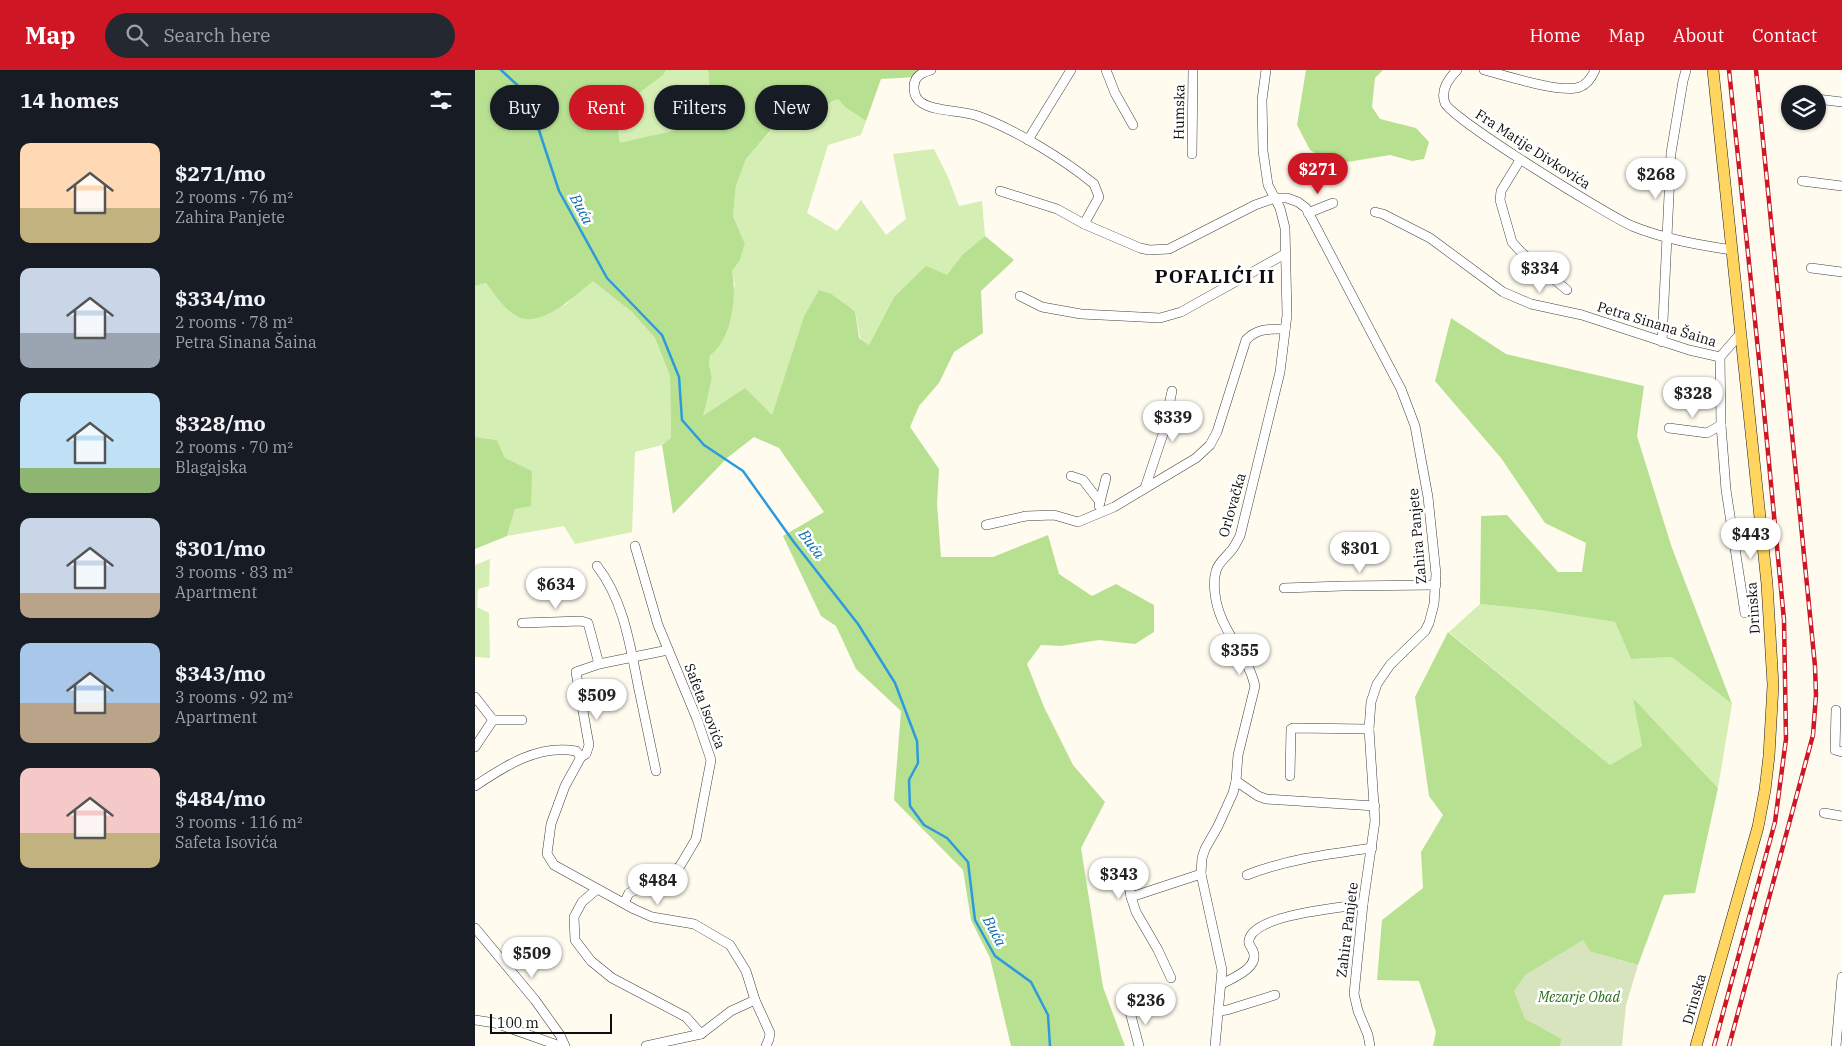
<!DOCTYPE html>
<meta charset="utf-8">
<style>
body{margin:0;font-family:"IBM Plex Serif",serif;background:#242831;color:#f1f3f6;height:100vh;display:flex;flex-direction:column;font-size:19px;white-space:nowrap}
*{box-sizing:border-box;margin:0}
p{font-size:16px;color:#9ea1a6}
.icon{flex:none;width:28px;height:28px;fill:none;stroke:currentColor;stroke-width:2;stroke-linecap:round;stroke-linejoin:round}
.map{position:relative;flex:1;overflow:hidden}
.sheet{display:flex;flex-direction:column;background:#171b24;width:475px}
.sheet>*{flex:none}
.top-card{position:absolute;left:15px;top:15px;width:475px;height:45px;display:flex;gap:10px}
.buttons{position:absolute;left:1306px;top:15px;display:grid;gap:10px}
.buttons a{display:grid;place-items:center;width:45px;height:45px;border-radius:50%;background:#171b24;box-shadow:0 1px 4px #0004;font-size:25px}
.scale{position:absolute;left:15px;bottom:12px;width:122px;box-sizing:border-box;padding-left:5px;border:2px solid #0e0e0e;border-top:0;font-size:14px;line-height:18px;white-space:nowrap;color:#0e0e0e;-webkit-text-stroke:4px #fff;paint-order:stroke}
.price{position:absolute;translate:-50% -42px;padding:0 11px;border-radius:18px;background:#fff;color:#222;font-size:16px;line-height:32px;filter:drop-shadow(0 1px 2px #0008)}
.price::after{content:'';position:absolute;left:50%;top:30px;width:15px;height:11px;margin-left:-8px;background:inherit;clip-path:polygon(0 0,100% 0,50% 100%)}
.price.current{background:#ce1624;color:#fff}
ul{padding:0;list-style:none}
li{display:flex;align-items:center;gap:15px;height:125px;padding:0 20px}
li span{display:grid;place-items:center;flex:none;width:140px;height:100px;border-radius:10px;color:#555}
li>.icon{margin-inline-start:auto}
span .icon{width:60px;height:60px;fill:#fffc;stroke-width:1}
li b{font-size:21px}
h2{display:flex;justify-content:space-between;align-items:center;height:60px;padding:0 20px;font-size:21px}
.chip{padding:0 18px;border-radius:22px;background:#171b24;box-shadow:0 1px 4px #0004;font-size:18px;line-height:45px}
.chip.current{background:#ce1624;color:#fff}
header{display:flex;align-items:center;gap:30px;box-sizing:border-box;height:70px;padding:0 25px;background:#ce1624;color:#fff}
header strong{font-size:24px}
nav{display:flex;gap:28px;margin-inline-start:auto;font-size:18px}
.search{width:350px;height:45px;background:#242831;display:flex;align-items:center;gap:12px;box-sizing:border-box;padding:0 18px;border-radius:28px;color:#9ea1a6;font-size:19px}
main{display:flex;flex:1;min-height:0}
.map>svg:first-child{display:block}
.green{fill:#d4eeb3}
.forest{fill:#b7e191}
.cemetery{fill:#d8e4bd}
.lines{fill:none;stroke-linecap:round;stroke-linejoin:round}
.stream{stroke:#2c9adc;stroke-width:2.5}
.minor-casing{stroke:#414141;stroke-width:10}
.major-casing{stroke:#1f1f1f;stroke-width:12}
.minor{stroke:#fff;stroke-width:9}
.major{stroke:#ffd45f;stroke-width:11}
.rail-casing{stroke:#ce1624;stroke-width:4.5}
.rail{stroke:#fff;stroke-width:2.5;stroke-dasharray:8;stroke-linecap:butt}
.labels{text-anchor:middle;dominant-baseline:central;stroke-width:5;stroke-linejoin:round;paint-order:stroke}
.street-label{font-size:14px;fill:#0e0e0e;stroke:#fff}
.park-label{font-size:14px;font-style:italic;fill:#2b6d17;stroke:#fff}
.water-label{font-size:15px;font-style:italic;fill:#096aae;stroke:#fff}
.district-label{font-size:19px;font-weight:bold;letter-spacing:1px;fill:#0e0e0e;stroke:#fff}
</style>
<header>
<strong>Map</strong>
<div class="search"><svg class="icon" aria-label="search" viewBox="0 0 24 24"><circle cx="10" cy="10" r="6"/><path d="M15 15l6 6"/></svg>Search here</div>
<nav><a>Home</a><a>Map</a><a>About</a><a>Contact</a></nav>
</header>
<main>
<section class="sheet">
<h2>14 homes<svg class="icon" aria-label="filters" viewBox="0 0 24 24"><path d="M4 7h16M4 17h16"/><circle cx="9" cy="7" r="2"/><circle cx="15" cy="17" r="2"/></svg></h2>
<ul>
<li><span style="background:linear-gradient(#ffd9b3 65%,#c2b280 0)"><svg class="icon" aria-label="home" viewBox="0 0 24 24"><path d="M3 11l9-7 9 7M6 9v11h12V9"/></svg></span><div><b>$271/mo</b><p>2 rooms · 76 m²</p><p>Zahira Panjete</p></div></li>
<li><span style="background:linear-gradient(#c9d6e8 65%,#9aa5b1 0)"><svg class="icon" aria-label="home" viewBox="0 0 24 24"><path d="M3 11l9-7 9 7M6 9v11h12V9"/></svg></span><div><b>$334/mo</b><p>2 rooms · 78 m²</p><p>Petra Sinana Šaina</p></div></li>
<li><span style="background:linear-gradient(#bfe0f5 75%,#8fb573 0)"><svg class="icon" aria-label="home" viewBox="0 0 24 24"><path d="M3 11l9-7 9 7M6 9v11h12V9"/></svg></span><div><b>$328/mo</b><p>2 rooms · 70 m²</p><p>Blagajska</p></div></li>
<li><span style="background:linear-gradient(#c9d6e8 75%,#b9a48a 0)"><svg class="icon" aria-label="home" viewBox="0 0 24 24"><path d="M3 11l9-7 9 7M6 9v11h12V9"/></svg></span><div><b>$301/mo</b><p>3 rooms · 83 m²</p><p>Apartment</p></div></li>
<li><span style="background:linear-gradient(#a9c7e8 60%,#b9a48a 0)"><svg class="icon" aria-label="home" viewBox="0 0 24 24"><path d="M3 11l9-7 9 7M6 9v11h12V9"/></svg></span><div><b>$343/mo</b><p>3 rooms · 92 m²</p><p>Apartment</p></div></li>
<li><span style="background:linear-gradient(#f6c9c9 65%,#c2b280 0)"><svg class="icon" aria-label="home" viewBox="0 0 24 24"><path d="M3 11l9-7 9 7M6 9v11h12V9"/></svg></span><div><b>$484/mo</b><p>3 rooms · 116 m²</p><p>Safeta Isovića</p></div></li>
</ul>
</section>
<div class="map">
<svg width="1367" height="976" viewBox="0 0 1367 976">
<rect width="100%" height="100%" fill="#fffbef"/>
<g class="green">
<polygon points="191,0 233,0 235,22 210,58 145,74 143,58 152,33 189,4"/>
<polygon points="363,29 370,37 391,51 386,65 353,75 332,143 362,161 386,130 411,165 431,149 418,84 459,79 473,107 484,136 507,131 510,166 488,184 472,206 451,197 419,227 394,275 385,268 380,240 344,221 329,246 297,345 227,347 237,308 234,294 235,285 260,215 257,201 265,190 270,174 258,146 261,116 271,89 303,53 324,43 338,46 356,32"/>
<polygon points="118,210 157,242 180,268 195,306 196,368 187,375 160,382 157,462 100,474 89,456 32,466 40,439 30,388 22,370 0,367 0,216 11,213 23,229 90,235"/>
<polygon points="15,489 14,516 3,519 2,537 14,543 15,588 0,587 0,495"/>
<polygon points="1005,534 1064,540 1140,552 1156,589 1197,587 1257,634 1243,718 1159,629 1167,676 1135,695 974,562"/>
</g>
<g class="forest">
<path d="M0,0h191l-2,4c-24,20 -52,33 -44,69l65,-15 25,-36 -2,-22h222l-12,7 -37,2 -15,42 -21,-14 -7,-8 -7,3 -18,14 -14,-3 -21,9 -32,37 -10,27 -3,30 12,28 -5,16 -8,11c5,24 0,69 -22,84l-1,9 3,14 -9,38 42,-28 27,27 32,-99 15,-26 12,4 24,17 4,27 10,7 25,-48 32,-31 21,9 16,-21 22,-18 29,24 -33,31 2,42 -29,19 -15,31 -20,23 -9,21 29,42 -2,35 4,53h52l55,-22 11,39 33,22 24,-12 38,21v27l-19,12 -36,-4 -38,6 -20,-1 -14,19 17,43 29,58 32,37 -24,46 22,139 22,59h-114l-21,-88 -19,-38 -8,-50 -69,-70 7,-89 -45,-42 -20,-43 -15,-10 -38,-80 41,-24 -45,-64 -25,-11 -27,21 -54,56 -11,-69 9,-7 -1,-62 -15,-38 -23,-26 -39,-31c-16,13 -53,49 -76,35 -13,-7 -22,-21 -31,-33l-11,3z"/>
<polygon points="831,0 908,0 900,8 897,37 905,49 941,58 954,72 949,89 937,91 915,85 860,94 835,80 822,55"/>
<polygon points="976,248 1031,284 1169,316 1162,366 1197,478 1257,634 1197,587 1156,589 1140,552 1064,540 1005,534 1006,446 1032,445 1083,502 1107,502 1111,473 1070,453 1026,388 960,311"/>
<polygon points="0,367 22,370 30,388 57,401 56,436 40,439 32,466 0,479"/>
<polygon points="973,562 1135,695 1167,676 1158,628 1243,718 1220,823 1189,825 1163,895 1116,882 1050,948 1087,969 1085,976 958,976 961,962 944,911 902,910 907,850 948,818 946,782 968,745 954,726 940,627"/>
</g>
<polygon class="cemetery" points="1108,870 1116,882 1163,895 1151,935 1147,976 1085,976 1087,969 1050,949 1039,921 1050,905"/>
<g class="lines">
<polyline class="stream" points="26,0 52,24 84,121 132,208 187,265 204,307 207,350 229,375 268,401 318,471 383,554 420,613 442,671 443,693 434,710 435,736 449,755 472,768 493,792 500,850 520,886 556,912 573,945 575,976"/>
<g class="minor-casing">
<g id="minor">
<path d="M456,0c-3,1 -7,2 -10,4 -10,6 -9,23 1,29 14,9 40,7 56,13 38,14 84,42 116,68l5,13 -15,27"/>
<polyline points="631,0 640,23 658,55"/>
<path d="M982,0c-9,9 -17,20 -12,33 6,16 164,113 187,123 32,13 67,19 100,24"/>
<path d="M1009,0c20,5 78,24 96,17 7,-3 12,-10 15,-17"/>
<polyline points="1342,29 1367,32"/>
<polyline points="553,70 596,0"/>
<polyline points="717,84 718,0"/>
<polyline points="1045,90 1026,121 1025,130 1037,172 1046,182 1092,220"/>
<polyline points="1327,111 1367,116"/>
<polyline points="525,121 582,139 609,154 665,178 674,180 694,179 780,135 800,128 812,128 823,132 831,138 926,319 940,356 953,427 961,504 959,534 954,553 950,561 915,595 902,614 896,632 894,659 900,751 888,834 879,924 883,941 893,965 895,976"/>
<polyline points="900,142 908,144 955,168 1028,222 1056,234 1107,245 1214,280 1245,287"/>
<polyline points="833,143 858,133"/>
<polyline points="1336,198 1367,202"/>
<polyline points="545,226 567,237 606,244 685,248 706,242 810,184"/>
<polyline points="1266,263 1245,287 1246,355 1251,420 1270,543"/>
<polyline points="1187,272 1196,83 1208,11 1211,0"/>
<polyline points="1194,358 1232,363 1246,355"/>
<polyline points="596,406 608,410 625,432"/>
<polyline points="670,418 688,364 697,321"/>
<polyline points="624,436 631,408"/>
<path d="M511,455l40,-9 28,-1 24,7 36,-15 82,-49 14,-13 7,-13 29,-92c11,-12 23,-11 39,-11"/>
<path d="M122,496c26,33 33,78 41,119 6,28 12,57 18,86"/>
<polyline points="809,518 868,516 961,515"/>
<polyline points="47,553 106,551 113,553 124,594"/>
<polyline points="193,580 124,594 101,602 114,675 111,684 106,687 90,716 76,754 72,784 79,795 159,839 177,847 219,854 255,875 271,901 280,930 295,963 294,969 291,976"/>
<polyline points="0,627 18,650"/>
<polyline points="1361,640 1360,680 1367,682"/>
<polyline points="0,677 18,650 47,650"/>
<polyline points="815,706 816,659 818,658 894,659"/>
<polyline points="761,711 783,726 791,729 900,736"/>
<path d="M0,716c30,-20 63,-42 101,-35l5,6"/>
<polyline points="1349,743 1367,746"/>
<polyline points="650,794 656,827"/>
<path d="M772,805c41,-16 82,-21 125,-27"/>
<polyline points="121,820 107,832 99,847 100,870 116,891 137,908 211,947 226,964"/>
<polyline points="149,833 154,823 189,808 205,796 221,769 236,690 222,649 183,555 160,476"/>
<polyline points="0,858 60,930 85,965 90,976"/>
<polyline points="696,908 683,880 661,842 656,827 726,804"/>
<path d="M747,914c10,-6 38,-16 31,-33 -3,-6 -6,-8 -3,-14 11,-23 89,-29 113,-33"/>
<polyline points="743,941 752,940 800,925"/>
<polyline points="655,942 664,976"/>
<polyline points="0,950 20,953 85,976"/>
<polyline points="171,976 226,964 256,941 280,930"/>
<path d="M740,976l7,-76 -21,-96 1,-16 3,-9 13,-23 15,-33 3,-12 2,-26 17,-69c-8,-34 -36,-56 -40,-92 -1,-8 -1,-16 1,-23 2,-8 9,-13 14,-19 4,-4 7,-11 10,-16l40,-164 7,-57 -2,-87 -5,-20 -12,-23 -5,-34 -1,-51 4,-30"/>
<polyline points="1361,976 1367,907"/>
</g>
</g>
<g class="major-casing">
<polyline id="major" points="1221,976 1283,757 1290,720 1294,686 1298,615 1292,514 1238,0"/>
</g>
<use href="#minor" class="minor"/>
<use href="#major" class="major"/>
<g class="rail-casing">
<g id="rail">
<polyline points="1239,976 1300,752 1311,669 1309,550 1285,299 1254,0"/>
<polyline points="1254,976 1338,665 1341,625 1340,596 1281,0"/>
</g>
</g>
<use href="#rail" class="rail"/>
</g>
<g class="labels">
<g class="street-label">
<text transform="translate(704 42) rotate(-89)">Humska</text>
<text transform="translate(1058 79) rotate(33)">Fra Matije Divkovića</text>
<text transform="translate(1182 254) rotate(17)">Petra Sinana Šaina</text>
<text transform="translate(757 435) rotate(-74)">Orlovačka</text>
<text transform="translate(942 466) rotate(-95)">Zahira Panjete</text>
<text transform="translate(1278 538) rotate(-94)">Drinska</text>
<text transform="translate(230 636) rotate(69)">Safeta Isovića</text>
<text transform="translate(872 860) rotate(-83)">Zahira Panjete</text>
<text transform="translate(1219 929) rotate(-74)">Drinska</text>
</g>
<g class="park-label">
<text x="1104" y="927">Mezarje Obad</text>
</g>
<g class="water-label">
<text transform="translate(107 139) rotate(62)">Buća</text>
<text transform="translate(337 474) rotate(53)">Buća</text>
<text transform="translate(520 861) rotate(62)">Buća</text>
</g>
<g class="district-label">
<text x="740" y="206">POFALIĆI II</text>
</g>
</g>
</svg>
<div class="buttons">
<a><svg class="icon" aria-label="layers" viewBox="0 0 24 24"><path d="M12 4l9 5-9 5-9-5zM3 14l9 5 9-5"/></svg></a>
</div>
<div class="scale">100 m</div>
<b class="price current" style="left:843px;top:125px">$271</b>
<b class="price" style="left:1181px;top:130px">$268</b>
<b class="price" style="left:1065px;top:224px">$334</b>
<b class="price" style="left:1218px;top:349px">$328</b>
<b class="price" style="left:698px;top:373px">$339</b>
<b class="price" style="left:1276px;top:490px">$443</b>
<b class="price" style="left:885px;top:504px">$301</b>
<b class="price" style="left:81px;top:540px">$634</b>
<b class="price" style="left:765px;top:606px">$355</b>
<b class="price" style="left:122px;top:651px">$509</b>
<b class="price" style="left:644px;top:830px">$343</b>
<b class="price" style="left:183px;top:836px">$484</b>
<b class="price" style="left:57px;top:909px">$509</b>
<b class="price" style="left:671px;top:956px">$236</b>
<div class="top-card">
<a class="chip">Buy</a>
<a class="chip current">Rent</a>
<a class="chip">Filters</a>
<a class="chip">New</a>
</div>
</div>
</main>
